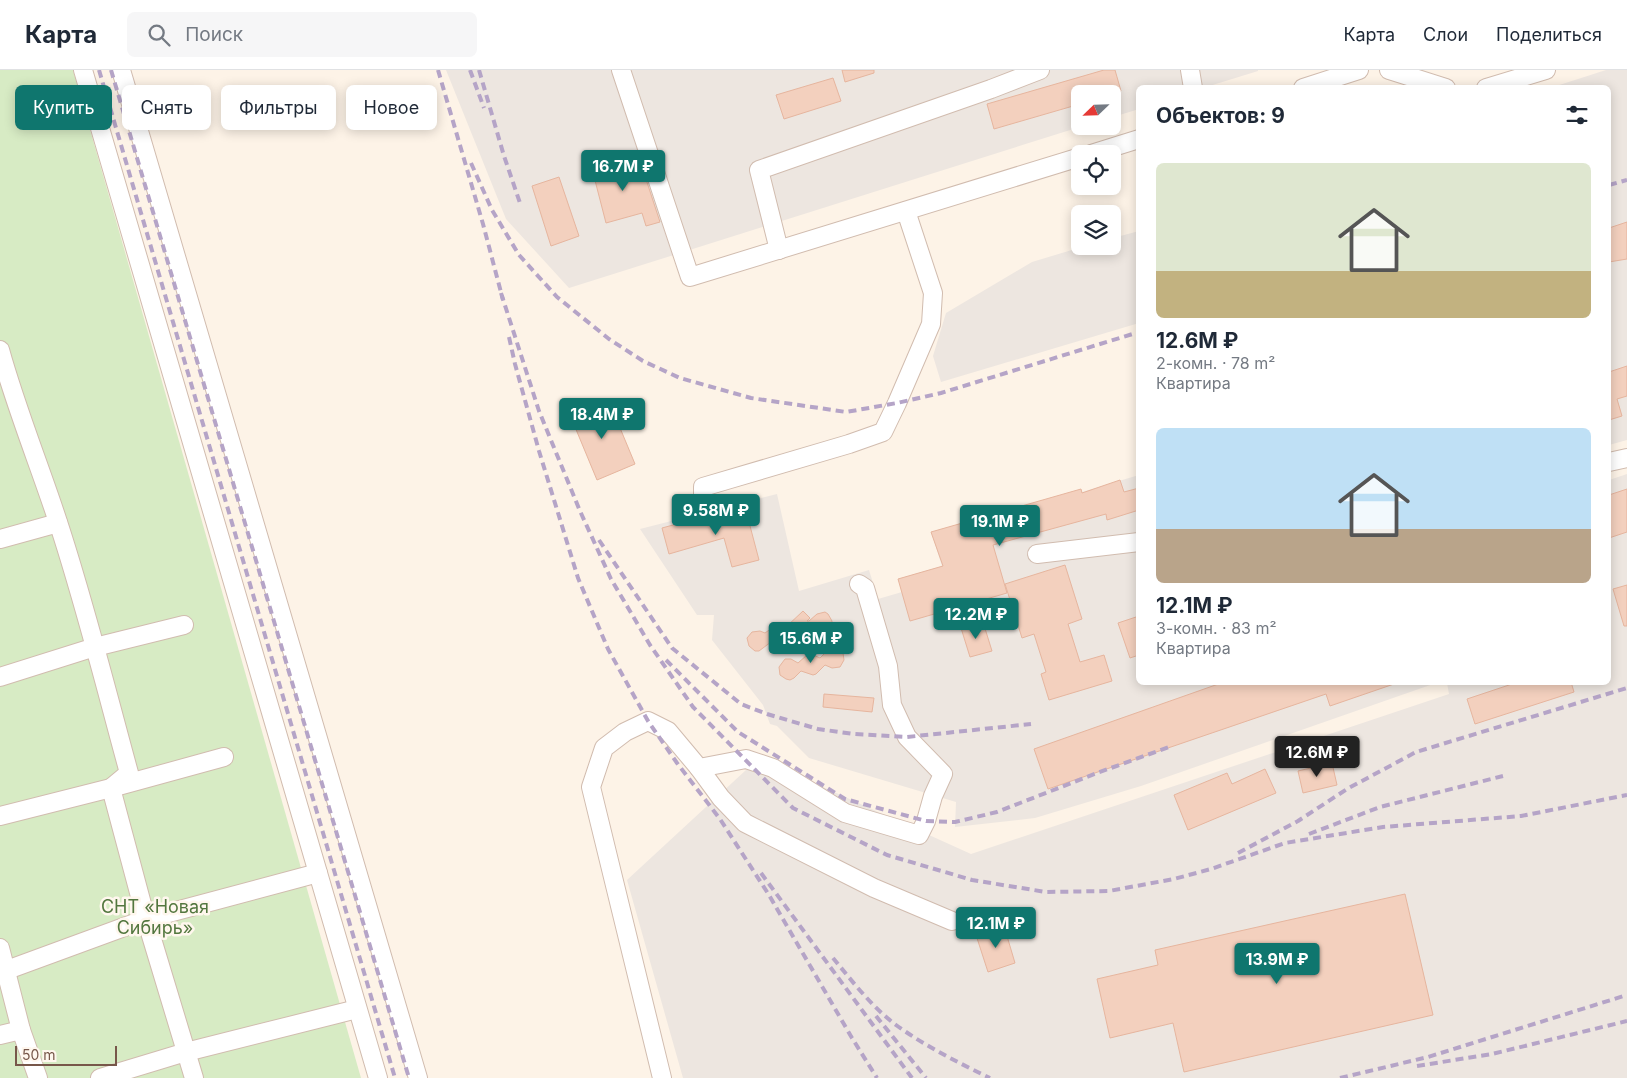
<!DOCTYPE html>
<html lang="ru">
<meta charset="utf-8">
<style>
body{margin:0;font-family:Inter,sans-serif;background:#f6f6f7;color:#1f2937;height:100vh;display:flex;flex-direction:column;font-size:19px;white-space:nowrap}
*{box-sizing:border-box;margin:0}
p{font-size:16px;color:#747a83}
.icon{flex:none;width:28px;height:28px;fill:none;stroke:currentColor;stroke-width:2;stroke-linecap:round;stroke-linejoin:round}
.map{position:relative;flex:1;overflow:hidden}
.sheet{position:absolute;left:1136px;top:15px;width:475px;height:600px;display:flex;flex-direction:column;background:#fff;border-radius:8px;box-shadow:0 2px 12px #0003}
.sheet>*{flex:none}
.hud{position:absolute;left:15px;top:15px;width:475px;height:45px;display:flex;gap:10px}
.needle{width:32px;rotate:247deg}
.tools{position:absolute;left:1071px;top:15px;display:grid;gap:10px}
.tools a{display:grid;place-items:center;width:50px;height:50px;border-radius:8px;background:#fff;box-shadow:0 2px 12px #0003;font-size:25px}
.scale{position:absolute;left:15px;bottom:12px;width:102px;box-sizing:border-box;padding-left:5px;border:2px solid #77574a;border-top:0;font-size:14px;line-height:18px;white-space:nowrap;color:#77574a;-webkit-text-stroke:4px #fff7ee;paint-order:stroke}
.price{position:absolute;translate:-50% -42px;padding:0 11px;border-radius:5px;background:#0f766e;color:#fff;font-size:16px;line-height:32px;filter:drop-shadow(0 1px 2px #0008)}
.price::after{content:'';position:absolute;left:50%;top:30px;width:15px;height:11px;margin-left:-8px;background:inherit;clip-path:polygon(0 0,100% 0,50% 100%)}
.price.selected{background:#222;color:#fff}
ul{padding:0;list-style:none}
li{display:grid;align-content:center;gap:10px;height:265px;padding:0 20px}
li span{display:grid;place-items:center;height:155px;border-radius:8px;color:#555}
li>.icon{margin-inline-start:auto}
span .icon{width:90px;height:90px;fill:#fffc;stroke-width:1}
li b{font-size:21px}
h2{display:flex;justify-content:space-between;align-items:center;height:60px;padding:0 20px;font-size:21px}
.chip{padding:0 18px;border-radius:8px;background:#fff;box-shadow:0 2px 12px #0003;font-size:18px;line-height:45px}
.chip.selected{background:#0f766e;color:#fff}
header{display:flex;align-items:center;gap:30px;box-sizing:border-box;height:70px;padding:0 25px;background:#fff;border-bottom:1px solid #e0e1e3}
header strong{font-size:24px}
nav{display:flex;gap:28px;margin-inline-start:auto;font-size:18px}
.search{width:350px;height:45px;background:#f6f6f7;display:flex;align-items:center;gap:12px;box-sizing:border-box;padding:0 18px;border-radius:8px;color:#747a83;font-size:19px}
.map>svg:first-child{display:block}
.industrial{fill:#ede6e0}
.green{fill:#d7ebc4}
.building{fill:#f3d0be;stroke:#e6b59e}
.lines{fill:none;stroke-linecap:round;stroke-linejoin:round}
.minor-casing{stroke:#d1bcaf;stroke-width:20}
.minor{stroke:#fff;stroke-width:18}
.rail{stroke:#b5a4c7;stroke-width:4;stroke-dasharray:8 5;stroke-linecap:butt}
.labels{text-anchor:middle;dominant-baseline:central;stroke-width:5;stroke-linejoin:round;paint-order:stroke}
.park-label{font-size:18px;fill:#53773f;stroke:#fff7ee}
</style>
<header>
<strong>Карта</strong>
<div class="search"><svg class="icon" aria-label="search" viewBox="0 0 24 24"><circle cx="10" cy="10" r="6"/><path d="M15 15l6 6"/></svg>Поиск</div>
<nav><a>Карта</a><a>Слои</a><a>Поделиться</a></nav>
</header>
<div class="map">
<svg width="1627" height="1008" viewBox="0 0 1627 1008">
<rect width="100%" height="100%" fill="#fdf3e7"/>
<g class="industrial">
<polygon points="446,0 1258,0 1258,1 1206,17 1139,18 1139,39 1113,47 1112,24 1080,24 1080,56 1083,56 569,218 506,149"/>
<polygon points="1606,0 1627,0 1627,370 1609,375 1609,18 1550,18"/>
<polygon points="1139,161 1139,253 941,312 933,286 946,243 1032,192 1085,176 1112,176 1113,168"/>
<polygon points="1627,404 1627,1008 683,1008 627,810 759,688 971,784 1449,624 1447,613 1609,612 1609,410"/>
<polygon points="1139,405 1139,612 1436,613 1141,716 1035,748 955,757 956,732 809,688 777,656 770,654 763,635 712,570 714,545 697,545 640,459 777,424 799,521 869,500 878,529 902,522 898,509 942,496 931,462 1081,419 1082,422"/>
</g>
<polygon class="green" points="0,0 73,0 361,1008 0,1008"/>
<g class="building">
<polygon points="842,0 874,0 874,3 845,12"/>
<polygon points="1104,0 1115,0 1121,21 1113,24 1080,24 1080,34 994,59 987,34"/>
<polygon points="833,8 841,31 784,49 776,25"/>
<polygon points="615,84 620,104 642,97 660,152 646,156 642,143 606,153 590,91"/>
<polygon points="559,107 579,166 551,176 532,116"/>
<polygon points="1627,152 1627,189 1609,192 1609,158"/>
<polygon points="1627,296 1627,326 1617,329 1622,346 1609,350 1609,302"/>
<polygon points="608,329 635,394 597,410 570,345"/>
<polygon points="1120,410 1124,422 1139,418 1139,440 1107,450 1106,444 993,475 1007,523 910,551 898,509 943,496 931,462 1081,419 1082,423"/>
<polygon points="1627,419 1627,462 1609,468 1609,425"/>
<polygon points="745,437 759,490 732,497 724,468 669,484 662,458 695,449 698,451 703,453 709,451 713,445"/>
<polygon points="1065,495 1082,549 1068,554 1080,592 1104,585 1112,611 1049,630 1041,604 1046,602 1034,564 1022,568 1005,514"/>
<polygon points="1627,515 1627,556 1624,556 1613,519"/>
<polygon points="803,541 810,548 807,551 809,551 817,544 825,542 828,544 832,551 831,559 826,563 820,563 813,559 803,568 797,568 792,566 782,575 776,575 771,572 759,581 755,581 749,576 747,568 752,562 760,561 765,563 776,555 786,557"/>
<polygon points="1139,546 1139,585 1130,588 1118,553"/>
<polygon points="983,552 992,581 970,587 961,558"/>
<polygon points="830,578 837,578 843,583 844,590 840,597 832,598 825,595 816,604 813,605 801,601 794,608 790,610 786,609 780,605 779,597 785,589 791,589 798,593 807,585 813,585 820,588"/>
<polygon points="1224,612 1393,612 1394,614 1330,636 1326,624 1048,719 1034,679"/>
<polygon points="1518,612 1571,612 1574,622 1475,654 1467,629"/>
<polygon points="824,624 874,628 872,642 823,637"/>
<polygon points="1332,693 1337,715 1303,723 1298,701"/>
<polygon points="1265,699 1276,723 1188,760 1174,725 1227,703 1232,714"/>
<polygon points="1405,824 1433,945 1184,1002 1173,953 1110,968 1097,909 1158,895 1155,880"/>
<polygon points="1004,856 1015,893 988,902 976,865"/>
</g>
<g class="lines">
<g class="minor-casing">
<g id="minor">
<polyline points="83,0 378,1008"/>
<polyline points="121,0 418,1008"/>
<polyline points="621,0 690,207 1080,87"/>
<polyline points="1190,0 1193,18"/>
<polyline points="1389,0 1446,18"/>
<polyline points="1303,18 1359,0"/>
<polyline points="1486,18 1546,0"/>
<polyline points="1091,84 1139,69"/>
<polyline points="779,180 759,100 991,19 1040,0"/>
<path d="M0,280c16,58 39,114 58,172 27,82 48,167 71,251l-18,15 35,131 48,159"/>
<polyline points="1609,392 1627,388"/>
<polyline points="703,442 703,417 849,374 883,362 897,333 931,254 933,223 906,141"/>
<polyline points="0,469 58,453"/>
<polyline points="1037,484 1139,472"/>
<polyline points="0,607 95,577 184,555"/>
<polyline points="699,698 721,728 745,753 874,818 952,851"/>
<polyline points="0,746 111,718 224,687"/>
<polyline points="0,878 21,960 38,1008"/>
<polyline points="7,900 146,849 318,803"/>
<polyline points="0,965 21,960"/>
<polyline points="100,1008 186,982 357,939"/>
<polyline points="662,1008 591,717 604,678 625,662 648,651 668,661 699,698 746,689 773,698 845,743 919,765 926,751 933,726 943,704 907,667 892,635 888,596 865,518 859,514"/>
</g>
</g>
<use href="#minor" class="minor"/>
<g class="rail">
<polyline points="99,0 395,1008"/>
<polyline points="111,0 409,1008"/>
<polyline points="438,0 483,154 503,230"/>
<polyline points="470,0 484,38"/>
<polyline points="479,0 504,86 520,133"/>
<polyline points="471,93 492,140 519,185 557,227 609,269 643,291 680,308 751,328 846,342 897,333 941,323 1139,262"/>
<polyline points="1609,115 1627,110"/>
<polyline points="501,223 539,341 580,441 611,509 650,575 693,637 793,738 887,785 972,810 1046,822 1109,821 1174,809 1211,799 1285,773 1383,757 1521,746 1627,725"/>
<polyline points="509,267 515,294 539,381 578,508 608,579 648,651 677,693 720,749 769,825 852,968 877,1008"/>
<polyline points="599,470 672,578 741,634 767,644 818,659 854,664 907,667 1031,654"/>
<polyline points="666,590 738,662 845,729 926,751 955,752 997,742 1097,703 1169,677"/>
<polyline points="1309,764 1380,737 1503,706"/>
<polyline points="1238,783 1298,751 1347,719 1416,682 1627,618"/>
<polyline points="761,803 912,1008"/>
<path d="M833,888c19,23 39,49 63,67 29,21 61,37 94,53"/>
<polyline points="876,946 926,1008"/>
<polyline points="1417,996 1492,984 1627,951"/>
<polyline points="1340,1008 1428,987 1627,925"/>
</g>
</g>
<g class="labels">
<g class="park-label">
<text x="155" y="836">СНТ «Новая<tspan x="155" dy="21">Сибирь»</tspan></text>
</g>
</g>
</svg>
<div class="tools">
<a><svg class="needle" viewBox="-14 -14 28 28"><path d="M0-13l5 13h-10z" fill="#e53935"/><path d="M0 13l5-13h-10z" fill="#747a83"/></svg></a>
<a><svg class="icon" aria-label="locate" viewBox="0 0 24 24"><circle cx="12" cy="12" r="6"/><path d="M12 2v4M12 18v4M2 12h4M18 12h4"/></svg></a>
<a><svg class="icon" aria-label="layers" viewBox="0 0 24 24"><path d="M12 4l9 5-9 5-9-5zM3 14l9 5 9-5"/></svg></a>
</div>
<div class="scale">50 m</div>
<b class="price" style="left:623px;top:122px">16.7M ₽</b>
<b class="price" style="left:602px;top:370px">18.4M ₽</b>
<b class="price" style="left:716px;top:466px">9.58M ₽</b>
<b class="price" style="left:1000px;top:477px">19.1M ₽</b>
<b class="price" style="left:976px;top:570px">12.2M ₽</b>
<b class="price" style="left:811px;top:594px">15.6M ₽</b>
<b class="price selected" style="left:1317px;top:708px">12.6M ₽</b>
<b class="price" style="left:996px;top:879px">12.1M ₽</b>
<b class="price" style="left:1277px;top:915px">13.9M ₽</b>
<div class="hud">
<a class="chip selected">Купить</a>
<a class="chip">Снять</a>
<a class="chip">Фильтры</a>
<a class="chip">Новое</a>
</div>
<section class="sheet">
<h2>Объектов: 9<svg class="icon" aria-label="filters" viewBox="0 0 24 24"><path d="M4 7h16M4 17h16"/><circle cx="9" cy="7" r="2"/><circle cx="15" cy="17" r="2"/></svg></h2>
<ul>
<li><span style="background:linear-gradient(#dfe7d0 70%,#c2b280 0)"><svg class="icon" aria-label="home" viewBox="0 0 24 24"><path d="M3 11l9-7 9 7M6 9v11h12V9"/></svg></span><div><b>12.6M ₽</b><p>2-комн. · 78 m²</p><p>Квартира</p></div></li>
<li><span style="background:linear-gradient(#bfe0f5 65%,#b9a48a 0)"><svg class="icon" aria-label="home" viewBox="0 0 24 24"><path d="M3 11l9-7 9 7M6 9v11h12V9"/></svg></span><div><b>12.1M ₽</b><p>3-комн. · 83 m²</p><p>Квартира</p></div></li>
</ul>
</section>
</div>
